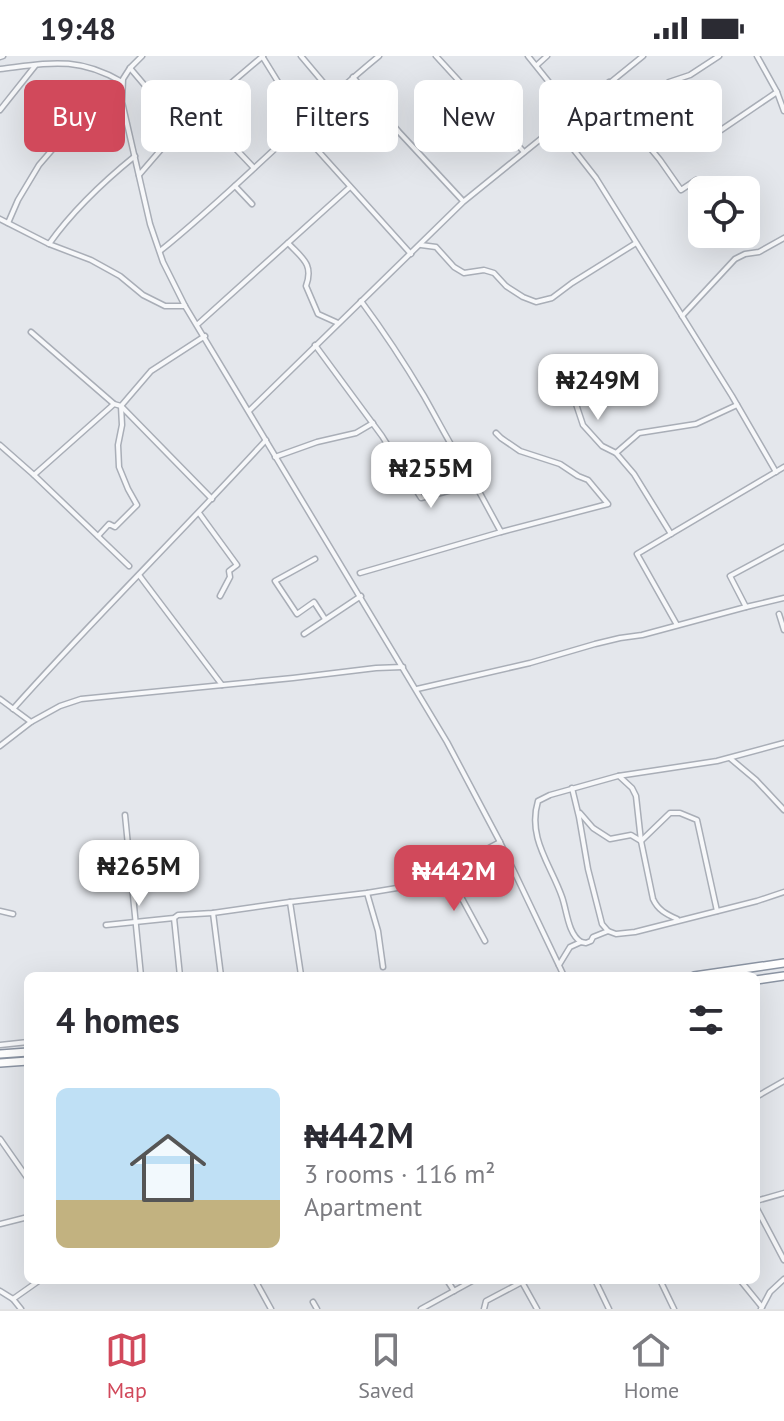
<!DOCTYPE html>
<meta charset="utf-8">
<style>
body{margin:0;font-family:"PT Sans",sans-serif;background:#f2f2f3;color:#2b2b33;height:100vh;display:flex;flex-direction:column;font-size:30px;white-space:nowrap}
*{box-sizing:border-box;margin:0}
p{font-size:26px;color:#7c7c81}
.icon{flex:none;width:44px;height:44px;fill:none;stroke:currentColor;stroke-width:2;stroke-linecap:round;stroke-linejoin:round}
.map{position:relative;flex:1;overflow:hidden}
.side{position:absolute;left:24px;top:916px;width:736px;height:312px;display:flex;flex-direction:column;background:#fff;border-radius:12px;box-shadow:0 8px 32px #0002}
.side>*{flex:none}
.top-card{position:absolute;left:24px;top:24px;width:736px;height:72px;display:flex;gap:16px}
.tools{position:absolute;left:688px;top:120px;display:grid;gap:16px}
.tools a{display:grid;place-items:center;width:72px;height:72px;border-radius:12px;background:#fff;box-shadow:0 8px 32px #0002;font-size:40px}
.price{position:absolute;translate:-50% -68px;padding:0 18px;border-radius:16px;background:#fff;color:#222;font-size:26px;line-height:52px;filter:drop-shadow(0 2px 4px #0008)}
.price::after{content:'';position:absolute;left:50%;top:48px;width:24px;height:18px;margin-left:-12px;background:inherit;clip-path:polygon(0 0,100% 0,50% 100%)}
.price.active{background:#d1495b;color:#fff}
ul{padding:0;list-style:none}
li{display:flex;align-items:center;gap:24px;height:200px;padding:0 32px}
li+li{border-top:2px solid #e1e1e2}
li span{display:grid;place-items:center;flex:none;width:224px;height:160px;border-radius:12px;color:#555}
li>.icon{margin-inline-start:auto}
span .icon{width:96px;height:96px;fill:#fffc;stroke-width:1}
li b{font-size:34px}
h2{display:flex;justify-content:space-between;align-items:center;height:96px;padding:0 32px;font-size:34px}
.pill{padding:0 28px;border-radius:12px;background:#fff;box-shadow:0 8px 32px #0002;font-size:28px;line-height:72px}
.pill.active{background:#d1495b;color:#fff}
.status{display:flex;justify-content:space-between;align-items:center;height:56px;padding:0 40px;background:#fff;direction:ltr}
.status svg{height:22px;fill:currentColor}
.tab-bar{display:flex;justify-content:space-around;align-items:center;height:112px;border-top:2px solid #e1e1e2;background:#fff;font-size:22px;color:#7c7c81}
.tab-bar a{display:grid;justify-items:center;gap:4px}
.tab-bar .active{color:#d1495b}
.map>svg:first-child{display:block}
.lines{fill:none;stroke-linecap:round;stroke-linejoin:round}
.minor-casing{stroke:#a9aeb7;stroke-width:7}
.trunk-casing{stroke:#8b94a3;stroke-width:10}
.minor{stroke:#f7f8fa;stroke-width:4}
.trunk{stroke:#fff;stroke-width:7}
</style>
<div class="status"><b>19:48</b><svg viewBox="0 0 49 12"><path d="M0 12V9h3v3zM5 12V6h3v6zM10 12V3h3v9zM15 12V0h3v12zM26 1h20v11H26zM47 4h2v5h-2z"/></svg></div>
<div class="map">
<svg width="784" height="1253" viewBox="0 0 784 1253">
<rect width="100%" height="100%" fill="#e4e7ec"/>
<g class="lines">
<g class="minor-casing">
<g id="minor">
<polyline points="142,0 130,12 123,23 122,46 150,168 163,206 185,250 447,686 500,786 564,920"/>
<polyline points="262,0 283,34 304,79 411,198"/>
<polyline points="301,0 333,38"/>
<polyline points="436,0 524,96"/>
<polyline points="528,0 573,56"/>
<polyline points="0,1 3,0"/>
<polyline points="537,9 547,0"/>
<polyline points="130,12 158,45 183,68"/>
<path d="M0,13c50,-6 77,-13 122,13"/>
<polyline points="353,21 399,76 463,145"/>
<polyline points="609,26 631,56 646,87 660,104 681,134 696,124"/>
<polyline points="777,36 784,55"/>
<polyline points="0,54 35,10"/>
<polyline points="631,56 669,26 690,19 719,0"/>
<polyline points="556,71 596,122 732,340 776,416"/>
<polyline points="721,74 777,36 757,0"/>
<polyline points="235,92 254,112"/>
<polyline points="139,119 183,68 263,0"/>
<polyline points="235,130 252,148"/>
<polyline points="0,163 49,188 91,204 120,220 143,239 165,250 185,250"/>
<polyline points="8,167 18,144 39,109 64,80"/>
<path d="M288,187c14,15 26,21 18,43l12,28 20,9"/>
<path d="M49,188c24,-34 54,-62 86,-88"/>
<polyline points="421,189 436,191 454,211 464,217 484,214 494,217 506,230 523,241 536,246 552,242 572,227 636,187"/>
<path d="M160,195c76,-61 143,-133 219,-195"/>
<path d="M361,245c23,31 44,63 63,95 17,30 32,60 51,88"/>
<polyline points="682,260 735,203 745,198 759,196 784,182"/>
<polyline points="198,268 350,131"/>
<polyline points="31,276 114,348 121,350 212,443"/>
<polyline points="315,289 382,380 421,442 475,428 501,476 608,448 588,424 578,420 560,408 520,395 501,382 496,377"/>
<polyline points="574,342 583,369 602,390 616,397 634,418 671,478"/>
<polyline points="249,355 463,146 643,0"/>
<polyline points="0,389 34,419 129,510"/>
<polyline points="616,397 639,377 696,368 737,349"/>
<polyline points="275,401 317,386 356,377 373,367"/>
<polyline points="34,419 114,348"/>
<polyline points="199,457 237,509 229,515 230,521 220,540"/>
<polyline points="98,480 109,468 115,471 137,449 128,433 119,411 118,389 122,369 121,350 151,315 205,280"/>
<polyline points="315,503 275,525 297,558 314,546 325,563"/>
<polyline points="360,517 501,476"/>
<polyline points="139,519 222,629"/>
<polyline points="746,551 784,542"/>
<polyline points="779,558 784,574"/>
<polyline points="677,569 637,498 784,411"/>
<polyline points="304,578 361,540"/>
<polyline points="417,633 530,607 595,588 620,582 642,579 746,551 730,520 784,491"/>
<polyline points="0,643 31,666 60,650 81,643 293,622 376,612 403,611"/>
<path d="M13,653c82,-92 170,-178 253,-269"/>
<polyline points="0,690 31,666"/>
<polyline points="731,703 756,724 784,754"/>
<path d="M619,720l13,12 4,8 5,45 12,58c5,11 13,15 24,20"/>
<polyline points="572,732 579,761 588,813 602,868 608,875"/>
<polyline points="580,757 593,772 610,783 631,779 641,785"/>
<polyline points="125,759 141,920"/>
<polyline points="641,785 670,757 680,757 697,764 717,855"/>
<polyline points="447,815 485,885"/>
<polyline points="367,837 378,875 383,911"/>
<polyline points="290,846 301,919"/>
<polyline points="0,855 13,858"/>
<polyline points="213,857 221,920"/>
<polyline points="174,862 180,920"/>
<polyline points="106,869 174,862 178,859 213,857 290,846 367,837 421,828 500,786"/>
<path d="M581,886c-13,-8 -14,-31 -19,-45 -11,-32 -35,-59 -24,-96l12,-6 68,-19 99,-15 67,-18"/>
<polyline points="559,909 570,891 581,886 586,887 591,885 593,881 608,875 616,878 635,876 757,845 784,836"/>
<polyline points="0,989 28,986"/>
<polyline points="756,1041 784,1025"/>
<polyline points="0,1083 28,1123"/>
<polyline points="756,1145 784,1137"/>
<polyline points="756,1151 784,1204"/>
<polyline points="0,1168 28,1161"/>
<polyline points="255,1224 271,1253"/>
<polyline points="447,1224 454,1235"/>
<polyline points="595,1224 609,1253"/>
<polyline points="660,1224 674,1253"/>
<polyline points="740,1224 762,1251"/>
<polyline points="522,1226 537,1253"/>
<polyline points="0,1235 13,1243 21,1253"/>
<polyline points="13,1243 40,1224"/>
<polyline points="313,1246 317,1253"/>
<polyline points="421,1253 474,1224"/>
<polyline points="484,1253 486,1245 522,1226"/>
<polyline points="761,1253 770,1236 784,1223"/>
</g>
</g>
<g class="trunk-casing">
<g id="trunk">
<polyline points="694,920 784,907"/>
<polyline points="756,924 784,920"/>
<polyline points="0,998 28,996"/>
<polyline points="0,1007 28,1005"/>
</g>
</g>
<use href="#minor" class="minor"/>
<use href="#trunk" class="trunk"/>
</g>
</svg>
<div class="tools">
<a><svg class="icon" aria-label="locate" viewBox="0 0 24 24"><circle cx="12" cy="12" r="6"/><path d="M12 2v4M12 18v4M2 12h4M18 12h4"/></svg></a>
</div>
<b class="price" style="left:598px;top:366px">₦249M</b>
<b class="price" style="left:431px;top:454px">₦255M</b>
<b class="price" style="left:139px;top:852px">₦265M</b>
<b class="price active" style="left:454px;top:857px">₦442M</b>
<div class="top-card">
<a class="pill active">Buy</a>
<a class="pill">Rent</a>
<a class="pill">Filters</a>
<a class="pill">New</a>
<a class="pill">Apartment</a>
</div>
<section class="side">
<h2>4 homes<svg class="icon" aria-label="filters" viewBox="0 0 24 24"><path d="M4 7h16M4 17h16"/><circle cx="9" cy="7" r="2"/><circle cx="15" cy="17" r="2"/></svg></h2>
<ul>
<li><span style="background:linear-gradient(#bfe0f5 70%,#c2b280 0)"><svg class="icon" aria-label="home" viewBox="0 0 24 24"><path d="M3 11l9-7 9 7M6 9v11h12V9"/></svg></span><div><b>₦442M</b><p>3 rooms · 116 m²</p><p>Apartment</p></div></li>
</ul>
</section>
</div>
<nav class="tab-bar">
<a class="active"><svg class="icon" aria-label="map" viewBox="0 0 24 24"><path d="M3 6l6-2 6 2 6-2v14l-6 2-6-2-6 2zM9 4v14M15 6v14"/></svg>Map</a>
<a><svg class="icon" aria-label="saved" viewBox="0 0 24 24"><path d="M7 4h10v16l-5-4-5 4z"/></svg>Saved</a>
<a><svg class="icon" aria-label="home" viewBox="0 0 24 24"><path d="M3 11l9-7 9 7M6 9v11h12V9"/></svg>Home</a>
</nav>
